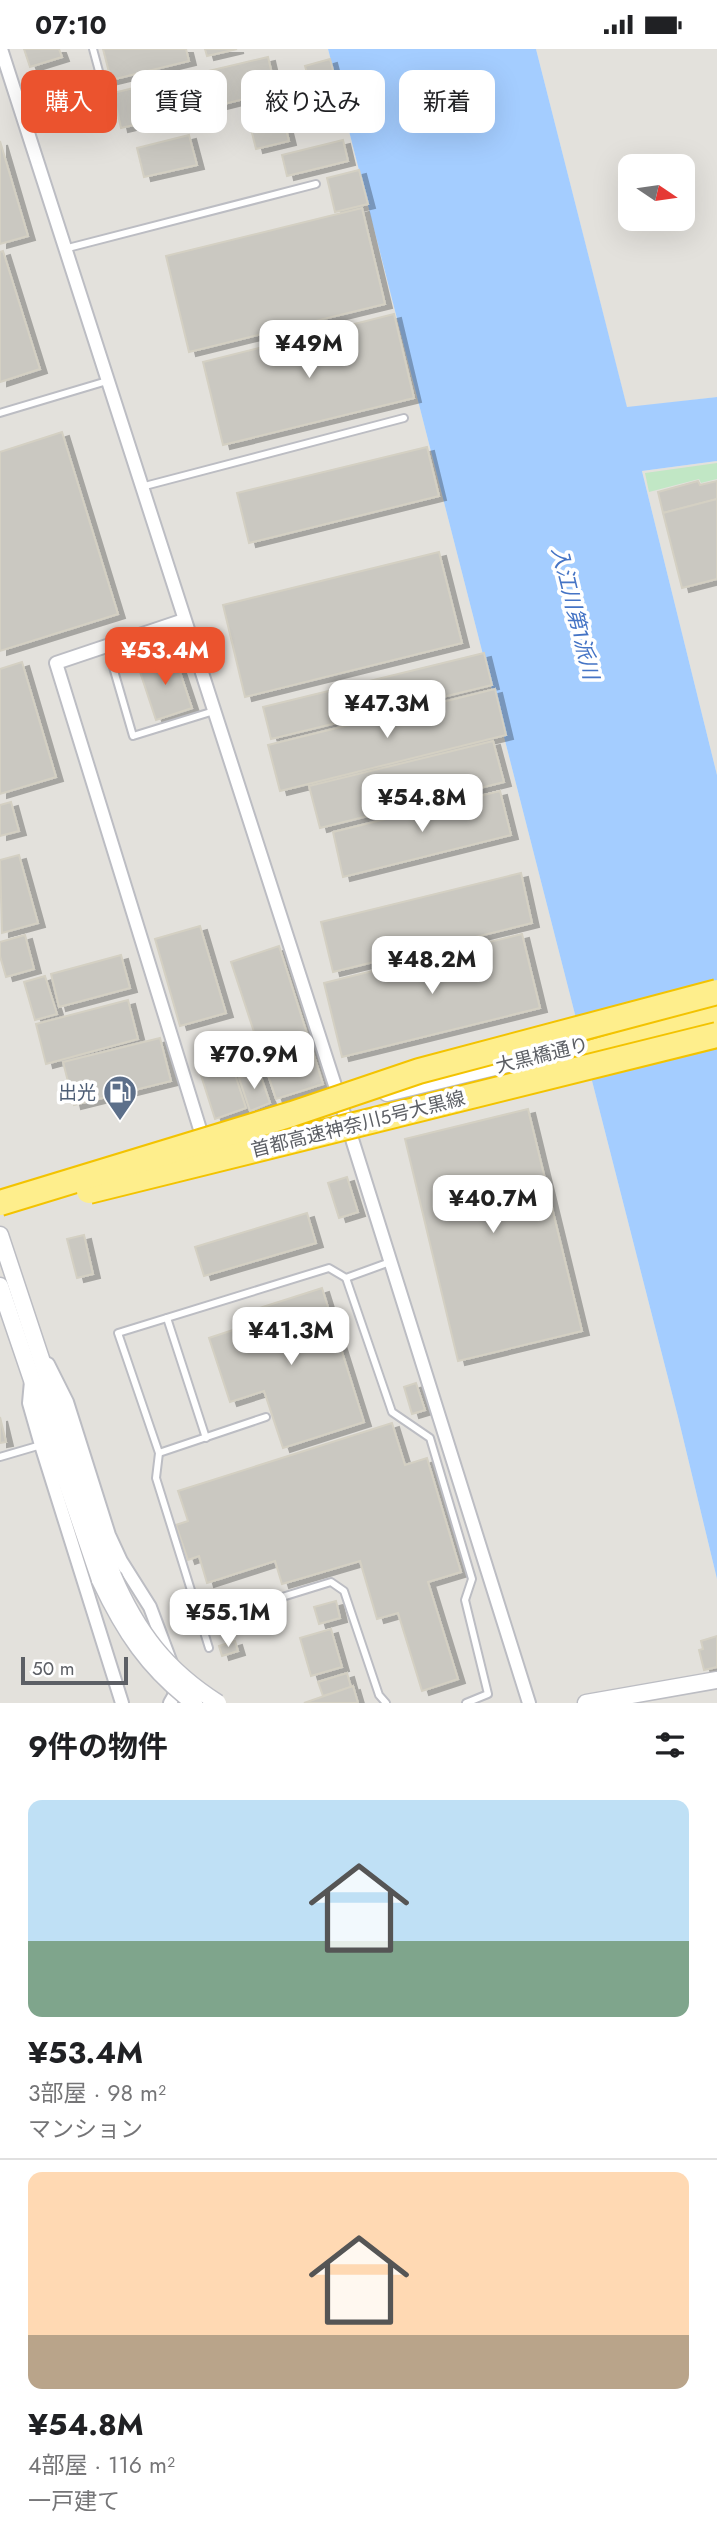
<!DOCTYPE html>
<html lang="ja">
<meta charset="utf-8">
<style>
body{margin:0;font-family:Jost,"Noto Sans JP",sans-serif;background:#f6f6f6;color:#202124;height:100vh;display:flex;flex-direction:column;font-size:26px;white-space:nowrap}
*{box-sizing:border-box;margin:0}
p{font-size:23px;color:#757577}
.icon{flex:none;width:38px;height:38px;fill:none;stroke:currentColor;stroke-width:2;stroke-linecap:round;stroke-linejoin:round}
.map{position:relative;height:1654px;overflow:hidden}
.details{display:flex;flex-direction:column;background:#fff;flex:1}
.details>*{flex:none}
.top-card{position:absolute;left:21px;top:21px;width:676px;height:63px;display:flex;gap:14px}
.needle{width:46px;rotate:103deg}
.fabs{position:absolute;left:618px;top:105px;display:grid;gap:14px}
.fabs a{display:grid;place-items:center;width:77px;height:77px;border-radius:14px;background:#fff;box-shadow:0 7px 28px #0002;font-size:35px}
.scale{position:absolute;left:21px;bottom:18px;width:107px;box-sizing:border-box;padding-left:7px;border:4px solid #5c5f65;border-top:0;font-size:19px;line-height:24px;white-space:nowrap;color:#5c5f65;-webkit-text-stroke:5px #fff;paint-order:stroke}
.price{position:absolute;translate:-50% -60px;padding:0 16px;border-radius:14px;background:#fff;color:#222;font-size:23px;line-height:46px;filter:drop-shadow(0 2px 4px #0008)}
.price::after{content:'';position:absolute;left:50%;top:42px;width:21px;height:16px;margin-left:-10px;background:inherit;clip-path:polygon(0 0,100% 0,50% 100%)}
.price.active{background:#eb532e;color:#fff}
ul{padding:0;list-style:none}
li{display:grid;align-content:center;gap:14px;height:371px;padding:0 28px}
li+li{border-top:2px solid #e0e0e0}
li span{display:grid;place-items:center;height:217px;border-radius:14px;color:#555}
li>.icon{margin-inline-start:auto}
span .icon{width:126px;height:126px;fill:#fffc;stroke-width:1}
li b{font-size:30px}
h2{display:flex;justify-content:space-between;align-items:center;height:84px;padding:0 28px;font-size:30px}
.pill{padding:0 24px;border-radius:14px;background:#fff;box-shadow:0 7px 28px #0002;font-size:24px;line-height:63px}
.pill.active{background:#eb532e;color:#fff}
.status{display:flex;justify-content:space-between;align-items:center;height:49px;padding:0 35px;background:#fff;direction:ltr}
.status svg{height:19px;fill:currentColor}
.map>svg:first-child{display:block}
.industrial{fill:#e3e1dc;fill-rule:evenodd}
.green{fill:#c1e7c5}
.water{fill:#a4cdff}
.building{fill:#cac8c1;stroke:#d4d0c3;stroke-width:2;filter:url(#shadow)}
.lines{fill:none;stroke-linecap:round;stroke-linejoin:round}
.service-casing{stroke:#bcbdc3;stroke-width:10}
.minor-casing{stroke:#bcbdc3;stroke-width:16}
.tertiary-casing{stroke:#bcbdc3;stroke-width:19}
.motorway-casing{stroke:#f3c300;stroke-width:28}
.service{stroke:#fff;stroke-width:6}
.minor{stroke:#fff;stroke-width:12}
.tertiary{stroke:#fff;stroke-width:16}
.motorway{stroke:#feee8c;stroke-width:24}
.tertiary-bridge-casing{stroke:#bcbdc3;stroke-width:19;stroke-linecap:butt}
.motorway-bridge-casing{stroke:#f3c300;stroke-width:28;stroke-linecap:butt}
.tertiary-bridge{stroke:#fff;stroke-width:16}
.motorway-bridge{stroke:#feee8c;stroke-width:24}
.labels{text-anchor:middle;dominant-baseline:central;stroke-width:7;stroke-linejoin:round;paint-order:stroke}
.street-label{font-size:19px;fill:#5c5f65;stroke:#fff}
.service-label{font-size:19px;fill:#4e5e75;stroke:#fff;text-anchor:end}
.water-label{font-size:21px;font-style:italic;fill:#4574c5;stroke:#fff}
</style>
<div class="status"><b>07:10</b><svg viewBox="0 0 49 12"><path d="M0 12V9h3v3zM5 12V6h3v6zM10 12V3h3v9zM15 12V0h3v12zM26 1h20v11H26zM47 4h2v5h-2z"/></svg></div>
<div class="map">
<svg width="717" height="1654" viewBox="0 0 717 1654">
<defs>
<filter id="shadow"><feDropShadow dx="7" dy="4" stdDeviation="0" flood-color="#0004"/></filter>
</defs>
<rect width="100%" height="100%" fill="#efeee4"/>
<g class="industrial">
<polygon points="0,0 328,0 678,1368 717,1530 717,1654 0,1654"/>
<path d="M536,0h181v348l-90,11zM630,117h52v53h-52z"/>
<polygon points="717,412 717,726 642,422"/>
</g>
<polygon class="green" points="717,414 717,430 701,434 699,430 649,443 645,424"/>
<polygon class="water" points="328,0 536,0 627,358 717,348 717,412 642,422 717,726 717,1530 678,1368"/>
<g class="building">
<polygon points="24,0 59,0 62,8 30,18"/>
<polygon points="103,0 186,0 189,12 111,31"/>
<polygon points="205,0 237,0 207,7"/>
<polygon points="268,8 276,42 208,59 200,24"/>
<polygon points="330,10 334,25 309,31 305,17"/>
<polygon points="142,37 151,72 121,79 113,44"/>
<polygon points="282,64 289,92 256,100 249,72"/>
<polygon points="189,86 197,116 144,128 137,99"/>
<polygon points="343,91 348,112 287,127 282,106"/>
<polygon points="0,92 28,187 0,195"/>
<polygon points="359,121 368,155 335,163 327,129"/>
<polygon points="362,159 385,255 189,303 166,207"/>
<polygon points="3,202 40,320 0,333 0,203"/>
<polygon points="394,265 414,349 223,396 203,313"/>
<polygon points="62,383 118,565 0,602 0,403"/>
<polygon points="427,398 439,447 249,494 237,444"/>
<polygon points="698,432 700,436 717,432 717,450 663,464 658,443"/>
<polygon points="717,450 717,530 682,539 663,464"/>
<polygon points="439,503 462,594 245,648 223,556"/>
<polygon points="484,604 492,636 271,690 263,658"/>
<polygon points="174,605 192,659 156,671 138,617"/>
<polygon points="22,613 56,728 0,745 0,620"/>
<polygon points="495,640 506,686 280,742 268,696"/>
<polygon points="493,692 504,733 320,779 309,737"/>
<polygon points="500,742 511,786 343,828 333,783"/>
<polygon points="11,753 19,782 0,787 0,756"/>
<polygon points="19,806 38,874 2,884 0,811"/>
<polygon points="521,824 532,874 333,923 321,873"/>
<polygon points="200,877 226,964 180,977 155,890"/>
<polygon points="522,885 540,959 342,1008 324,934"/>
<polygon points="25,886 34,920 6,928 0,907 0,893"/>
<polygon points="279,897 323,1035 276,1050 231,913"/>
<polygon points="121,906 130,939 59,958 51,925"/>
<polygon points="45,927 57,965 35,971 24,933"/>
<polygon points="128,951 138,990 46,1015 36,975"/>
<polygon points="160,989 171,1032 74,1056 63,1013"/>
<polygon points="227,1001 246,1059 215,1070 196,1011"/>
<polygon points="259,1022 270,1054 250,1062 239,1029"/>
<polygon points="528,1060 582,1282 458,1312 405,1090"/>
<polygon points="347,1128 358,1163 339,1169 328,1134"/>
<polygon points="307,1164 316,1194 204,1227 195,1198"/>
<polygon points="84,1186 93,1225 77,1229 67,1190"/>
<polygon points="322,1239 364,1373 283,1399 264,1342 230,1353 209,1289 245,1277 241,1265"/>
<polygon points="416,1334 425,1361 412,1365 404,1338"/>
<polygon points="0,1368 6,1393 0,1394"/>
<polygon points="392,1374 405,1416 427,1409 461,1523 428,1533 458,1630 422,1642 398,1564 377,1570 360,1512 282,1535 275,1512 207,1534 199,1507 188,1511 176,1476 188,1472 178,1442"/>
<polygon points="336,1552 340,1569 319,1575 314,1558"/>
<polygon points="331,1580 342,1618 311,1627 300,1589"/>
<polygon points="717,1587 717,1618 704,1621 699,1601 703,1600 701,1592"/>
<polygon points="235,1592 238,1602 222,1607 219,1597"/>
<polygon points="347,1624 351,1638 323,1647 318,1633"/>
<polygon points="353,1637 358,1654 304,1654"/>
</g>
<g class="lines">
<g class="service-casing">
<g id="service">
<polyline points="93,0 103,37"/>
<polyline points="64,200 316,135"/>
<polyline points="0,364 107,332"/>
<polyline points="141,438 404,369"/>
<polyline points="191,593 113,618 133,687 214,662"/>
<polyline points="346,1229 392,1363 430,1389 472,1530 465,1551 488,1645 466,1654"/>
<polyline points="167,1269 206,1389"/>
<polyline points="159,1404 266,1368"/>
<polyline points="0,1408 41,1396"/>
<polyline points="201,1573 331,1533 344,1542 379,1646 386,1654"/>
<polyline points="209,1599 156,1429 159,1404 118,1284 329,1219 346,1229 390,1213"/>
</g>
</g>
<g class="minor-casing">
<g id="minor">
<polyline points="1,0 341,1055 529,1654"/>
<polyline points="184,571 56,614 203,1090"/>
<polyline points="48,1315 67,1353 109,1486 121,1512 150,1558 171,1614"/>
<polyline points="31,1332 29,1354 41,1396 122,1654"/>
<polyline points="170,1654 174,1647 175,1632"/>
</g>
</g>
<g class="tertiary-casing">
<g id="tertiary">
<polyline points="387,1044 552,1004"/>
<polyline points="0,1186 113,1527"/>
<polyline points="0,1237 100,1531"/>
<polyline points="586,1654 717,1631"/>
</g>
</g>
<g class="motorway-casing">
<polyline id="motorway" points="536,1020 717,966"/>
</g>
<use href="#service" class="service"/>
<use href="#minor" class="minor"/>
<use href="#tertiary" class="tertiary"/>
<use href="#motorway" class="motorway"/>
<g class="tertiary-bridge-casing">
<g id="tertiary-bridge">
<path d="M113,1527c24,56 53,94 105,127"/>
<path d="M100,1531c24,51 48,88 94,123"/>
</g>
</g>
<g class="motorway-bridge-casing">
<g id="motorway-bridge">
<polyline points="89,1142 717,986"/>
<polyline points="0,1154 292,1065 419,1022 717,943"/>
</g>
</g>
<use href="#tertiary-bridge" class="tertiary-bridge"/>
<use href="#motorway-bridge" class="motorway-bridge"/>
</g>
<defs>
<g id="fuel-pin" transform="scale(1.75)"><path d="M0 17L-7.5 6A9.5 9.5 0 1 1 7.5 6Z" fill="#5c6f8a" stroke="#fff"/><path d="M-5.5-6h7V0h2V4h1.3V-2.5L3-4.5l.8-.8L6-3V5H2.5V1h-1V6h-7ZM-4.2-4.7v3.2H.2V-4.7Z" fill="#fff"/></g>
</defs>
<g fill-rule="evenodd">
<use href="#fuel-pin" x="120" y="1043"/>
</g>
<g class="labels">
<g class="street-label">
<text transform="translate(542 1006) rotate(-14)">大黒橋通り</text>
<text transform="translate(358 1075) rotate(-14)">首都高速神奈川5号大黒線</text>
</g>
<g class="service-label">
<text x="96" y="1043">出光</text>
</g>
<g class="water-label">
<text transform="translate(575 564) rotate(76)">入江川第1派川</text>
</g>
</g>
</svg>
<div class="fabs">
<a><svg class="needle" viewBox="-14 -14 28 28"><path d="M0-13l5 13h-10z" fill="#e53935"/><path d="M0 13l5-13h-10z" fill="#757577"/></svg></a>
</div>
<div class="scale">50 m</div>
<b class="price" style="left:309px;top:331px">¥49M</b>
<b class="price active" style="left:165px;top:638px">¥53.4M</b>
<b class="price" style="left:387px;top:691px">¥47.3M</b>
<b class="price" style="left:422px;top:785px">¥54.8M</b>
<b class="price" style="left:432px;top:947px">¥48.2M</b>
<b class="price" style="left:254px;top:1042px">¥70.9M</b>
<b class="price" style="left:493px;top:1186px">¥40.7M</b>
<b class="price" style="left:291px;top:1318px">¥41.3M</b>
<b class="price" style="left:228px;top:1600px">¥55.1M</b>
<div class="top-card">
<a class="pill active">購入</a>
<a class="pill">賃貸</a>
<a class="pill">絞り込み</a>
<a class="pill">新着</a>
</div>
</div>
<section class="details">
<h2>9件の物件<svg class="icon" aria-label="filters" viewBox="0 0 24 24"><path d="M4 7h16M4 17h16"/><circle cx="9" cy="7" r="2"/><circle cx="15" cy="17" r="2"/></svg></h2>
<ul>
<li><span style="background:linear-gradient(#bfe0f5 65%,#7fa58c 0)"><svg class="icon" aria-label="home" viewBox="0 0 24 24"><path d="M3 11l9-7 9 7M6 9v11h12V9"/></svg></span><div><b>¥53.4M</b><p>3部屋 · 98 m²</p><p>マンション</p></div></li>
<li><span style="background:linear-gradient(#ffd9b3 75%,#b9a48a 0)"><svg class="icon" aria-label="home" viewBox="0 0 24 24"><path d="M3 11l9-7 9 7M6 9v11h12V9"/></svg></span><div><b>¥54.8M</b><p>4部屋 · 116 m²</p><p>一戸建て</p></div></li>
</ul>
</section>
